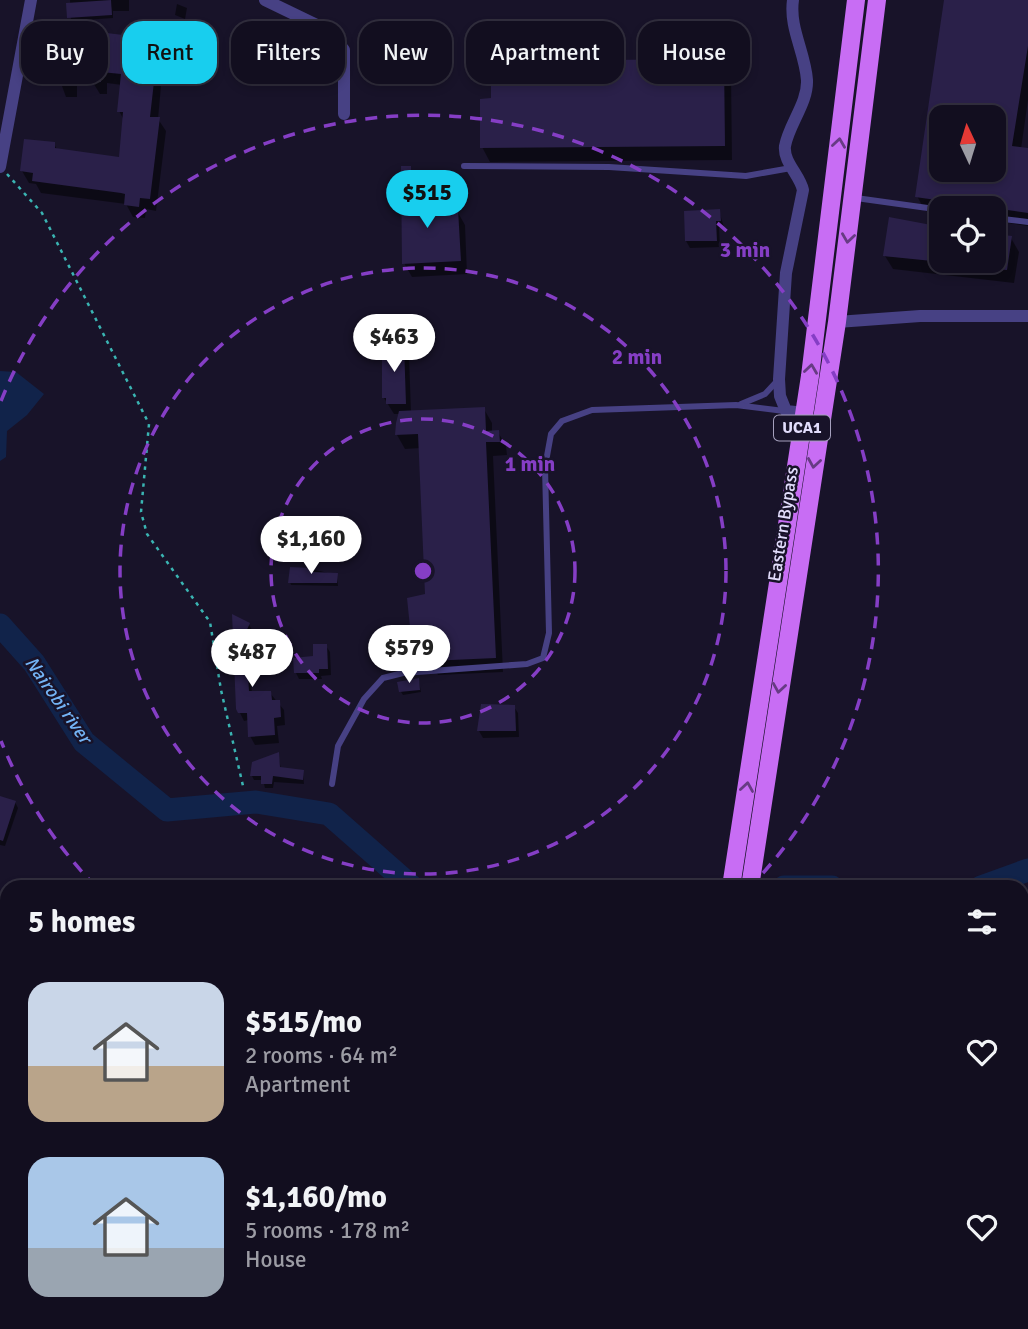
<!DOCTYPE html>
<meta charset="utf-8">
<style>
body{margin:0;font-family:Signika,sans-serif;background:#1f1c2c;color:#f1f3f6;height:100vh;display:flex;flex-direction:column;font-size:26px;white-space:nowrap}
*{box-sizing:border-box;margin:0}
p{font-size:23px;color:#9c9ca4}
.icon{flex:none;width:38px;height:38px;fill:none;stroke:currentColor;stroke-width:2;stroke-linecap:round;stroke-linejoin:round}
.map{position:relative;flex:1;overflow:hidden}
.side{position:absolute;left:0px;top:880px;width:1029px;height:450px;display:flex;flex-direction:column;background:#120e1f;border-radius:21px 21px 0 0;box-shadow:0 4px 10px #0003,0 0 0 2px #312e3d}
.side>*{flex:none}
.top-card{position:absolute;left:21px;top:21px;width:987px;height:63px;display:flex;gap:14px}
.needle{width:46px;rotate:356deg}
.tools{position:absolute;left:929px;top:105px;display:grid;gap:14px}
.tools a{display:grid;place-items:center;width:77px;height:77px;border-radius:14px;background:#120e1f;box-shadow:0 4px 10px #0003,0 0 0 2px #312e3d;font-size:35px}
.price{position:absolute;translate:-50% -60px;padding:0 16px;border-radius:24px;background:#fff;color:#222;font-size:23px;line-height:46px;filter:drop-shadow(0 2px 4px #0008)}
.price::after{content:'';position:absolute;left:50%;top:42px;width:21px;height:16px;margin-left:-10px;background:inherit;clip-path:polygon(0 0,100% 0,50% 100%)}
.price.on{background:#18ceee;color:#111}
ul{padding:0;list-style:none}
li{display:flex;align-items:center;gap:21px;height:175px;padding:0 28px}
li span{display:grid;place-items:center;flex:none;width:196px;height:140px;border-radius:21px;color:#555}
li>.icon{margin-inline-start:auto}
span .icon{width:84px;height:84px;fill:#fffc;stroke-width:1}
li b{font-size:30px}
h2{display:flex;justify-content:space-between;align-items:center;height:84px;padding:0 28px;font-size:30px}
.pill{padding:0 24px;border-radius:21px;background:#120e1f;box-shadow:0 4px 10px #0003,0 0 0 2px #312e3d;font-size:24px;line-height:63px}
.pill.on{background:#18ceee;color:#111}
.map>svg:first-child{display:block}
.water{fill:#11234a}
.shadow{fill:#0007;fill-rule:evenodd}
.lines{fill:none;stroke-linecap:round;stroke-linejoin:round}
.river{stroke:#11234a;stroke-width:23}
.building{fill:#2a2049;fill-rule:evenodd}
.path{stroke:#3ab4b2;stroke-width:2.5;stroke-dasharray:3.5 5;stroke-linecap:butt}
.lane{stroke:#474184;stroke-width:6}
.street{stroke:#474184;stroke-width:12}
.primary{stroke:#c86df4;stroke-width:18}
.oneway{stroke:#673b84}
.ring{fill:none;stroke:#853ec5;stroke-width:3.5;stroke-dasharray:12 9}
.labels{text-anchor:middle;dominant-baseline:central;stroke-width:5;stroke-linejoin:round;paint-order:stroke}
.shield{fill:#181329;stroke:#a5a0bd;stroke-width:2}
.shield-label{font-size:16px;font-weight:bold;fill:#e2ddfc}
.street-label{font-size:18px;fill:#e2ddfc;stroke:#181329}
.water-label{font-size:19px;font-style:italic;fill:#73b3f5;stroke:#181329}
.centre{fill:#853ec5;stroke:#181329;stroke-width:3.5}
.ring-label{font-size:21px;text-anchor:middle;font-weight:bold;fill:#853ec5;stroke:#181329;stroke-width:5;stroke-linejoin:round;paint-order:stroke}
</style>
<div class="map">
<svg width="1028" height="1329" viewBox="0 0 1028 1329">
<rect width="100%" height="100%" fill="#181329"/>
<polygon class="water" points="0,371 16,372 44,394 27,415 7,431 6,457 0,461"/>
<g class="shadow">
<polygon points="70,0 129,0 129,11 113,11 113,18 71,21"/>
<path d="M945,0h83v100l-7,49 7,1v76l-34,-5v-13h-52v5l-17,-2 -8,-15zM942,117h52v53h-52z"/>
<polygon points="177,4 187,8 185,19 175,15"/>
<polygon points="168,26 182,49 179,77 162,75 158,119 166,131 156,211 146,209 145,218 133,217 126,204 41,193 36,184 29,183 22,171 54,144 58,151 121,159 124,120 119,111 122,85 107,83 107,94 100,94 92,81 77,80 77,97 66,97 59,78 52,77 45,65"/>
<polygon points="723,60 731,75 732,160 490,162 482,147"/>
<polygon points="410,168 418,181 419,213 457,211 465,225 467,274 412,277 404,263"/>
<polygon points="719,211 724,227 719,228 720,247 690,248 686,241 686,213"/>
<polygon points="994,236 1011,238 1019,252 1014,283 893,269 885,256 942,261 994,261"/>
<polygon points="384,345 403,346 409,356 411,412 484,409 492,423 492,432 498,432 506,446 507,455 493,456 503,672 438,675 430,661 430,650 421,651 413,637 427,595 421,448 405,449 397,435 400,414 394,414 384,398"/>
<polygon points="311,569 337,575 338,586 291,585 290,582"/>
<polygon points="234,617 249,625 254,633 247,647 252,693 270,693 284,710 285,725 277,726 279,743 255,745 250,736 249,720 244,721 238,709"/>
<polygon points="326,646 330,652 331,675 321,676 322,679 299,679 296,673"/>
<polygon points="419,682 421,692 403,695 401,692"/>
<polygon points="483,706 514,707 518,713 519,737 483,738 479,731"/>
<polygon points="278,754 281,769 303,772 304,784 274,782 273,788 265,788 263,780 254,780 252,776"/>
<polygon points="0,797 15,802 18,808 5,846 0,845"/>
<polygon points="143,1323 175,1323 182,1329 141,1329"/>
<polygon points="224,1323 295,1323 299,1329 222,1329"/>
</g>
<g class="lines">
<g class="river">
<polyline points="0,625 34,663 84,742 167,810 256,802 329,814 412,887"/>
<polyline points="784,887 832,887"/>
<polyline points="981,887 1028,870"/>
</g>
</g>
<g class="building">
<polygon points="111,0 112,15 67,18 66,3"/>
<path d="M944,0h84v46l-16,100 16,2v65l-113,-16zM942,117h52v53h-52z"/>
<polygon points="134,21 169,24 167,35 176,36 173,66 156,64 150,117 160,117 150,199 140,198 139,207 124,205 125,194 121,193 32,181 33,173 20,171 24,139 55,142 55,148 119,157 123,112 117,112 121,74 101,72 101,82 91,82 91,71 71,68 71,85 57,85 57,67 43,65 47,26 132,36"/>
<polygon points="724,59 725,146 480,148 480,99 491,98 491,61"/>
<polygon points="401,166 411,166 412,211 458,209 461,261 402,264"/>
<polygon points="720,209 721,221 716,221 717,241 685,241 684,211"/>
<polygon points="889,217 942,227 942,262 883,256"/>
<polygon points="994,234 1012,236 1007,270 994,269"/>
<polygon points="382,343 404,344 406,404 386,404 386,398 382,398"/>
<polygon points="485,407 486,431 499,430 500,442 486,442 496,658 429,661 427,636 411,637 407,598 425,594 418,434 395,435 396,423 399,411"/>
<polygon points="290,567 312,568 312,572 338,573 337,583 288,583"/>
<polygon points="232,614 250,623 242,641 246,641 249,691 271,691 272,700 280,700 281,717 274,718 275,735 248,737 247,713 238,713 236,709"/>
<polygon points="313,644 327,644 328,669 319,669 319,673 294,673 293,658 313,656"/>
<polygon points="419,678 420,690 399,692 397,682"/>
<polygon points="481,704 515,705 516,731 477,731"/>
<polygon points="279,752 280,767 304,770 303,780 273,776 272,784 261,784 261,776 250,776 252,762"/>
<polygon points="0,796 16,801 3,841 0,840"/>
</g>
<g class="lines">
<polyline class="path" points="7,174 42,213 149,424 141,512 147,534 210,622 221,690 243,786"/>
<g class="lane">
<polyline points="464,166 609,167 746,176 791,168"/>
<polyline points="856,198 942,210"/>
<polyline points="994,218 1028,222"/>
<polyline points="741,404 765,394 778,380"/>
<polyline points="332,784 338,746 364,699 383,678 403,673 527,664 543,658 549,633 545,467 551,434 562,421 592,410 736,405 784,411"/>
</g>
<g class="street">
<polyline points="265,0 329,31 344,50 344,114"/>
<path d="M793,0c-4,28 12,52 14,80 1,23 -18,44 -22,66 -2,16 15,29 18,44l-17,83 -7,106 1,17 6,15 19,2"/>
<polyline points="0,167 31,0"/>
<polyline points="837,322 920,316 1028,316"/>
<polyline points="0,1064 7,1067"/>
<polyline points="1022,1145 1028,1144"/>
<polyline points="0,1146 7,1148"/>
<polyline points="995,1323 998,1329"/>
</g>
<g class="primary">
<polyline points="731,887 810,376 856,0"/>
<polyline points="750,887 837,322 877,0"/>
<polyline points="663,1329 664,1323"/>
<polyline points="685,1329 686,1323"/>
</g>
</g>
<defs><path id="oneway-chevron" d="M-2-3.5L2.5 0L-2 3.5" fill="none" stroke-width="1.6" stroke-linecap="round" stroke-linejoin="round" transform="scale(1.75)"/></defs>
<g class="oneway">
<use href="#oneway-chevron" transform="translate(839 143) rotate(-82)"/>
<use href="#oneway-chevron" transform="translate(848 238) rotate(98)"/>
<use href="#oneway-chevron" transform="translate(811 369) rotate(-82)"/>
<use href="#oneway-chevron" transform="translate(814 463) rotate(99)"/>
<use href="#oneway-chevron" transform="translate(779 688) rotate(99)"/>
<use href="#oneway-chevron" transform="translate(747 787) rotate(-81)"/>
</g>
<g class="ring">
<circle cx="423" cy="571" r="152"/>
<circle cx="423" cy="571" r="303"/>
<path d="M96 887A455 455 0 0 1 1 741M1 401A455 455 0 1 1 750 887"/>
</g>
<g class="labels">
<rect class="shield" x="774" y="415.5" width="56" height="25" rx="5"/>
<g class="shield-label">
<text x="802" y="428">UCA1</text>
</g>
<g class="street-label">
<text transform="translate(783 524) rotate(-81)">Eastern Bypass</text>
</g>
<g class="water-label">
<text transform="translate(58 700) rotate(55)">Nairobi river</text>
</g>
</g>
<circle cx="423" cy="571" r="10" class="centre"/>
<g class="ring-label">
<text x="745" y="257">3 min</text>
<text x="637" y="364">2 min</text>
<text x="530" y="471">1 min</text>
</g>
</svg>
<div class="tools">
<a><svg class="needle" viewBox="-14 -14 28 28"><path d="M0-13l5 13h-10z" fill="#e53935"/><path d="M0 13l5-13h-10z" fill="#9c9ca4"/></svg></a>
<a><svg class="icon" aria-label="locate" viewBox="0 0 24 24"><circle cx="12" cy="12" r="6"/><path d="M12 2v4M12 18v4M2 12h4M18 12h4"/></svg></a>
</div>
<b class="price on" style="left:427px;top:230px">$515</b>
<b class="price" style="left:394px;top:374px">$463</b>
<b class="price" style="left:311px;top:576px">$1,160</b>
<b class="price" style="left:409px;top:685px">$579</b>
<b class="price" style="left:252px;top:689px">$487</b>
<div class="top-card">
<a class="pill">Buy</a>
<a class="pill on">Rent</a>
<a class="pill">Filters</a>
<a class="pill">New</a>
<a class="pill">Apartment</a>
<a class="pill">House</a>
</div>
<section class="side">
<h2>5 homes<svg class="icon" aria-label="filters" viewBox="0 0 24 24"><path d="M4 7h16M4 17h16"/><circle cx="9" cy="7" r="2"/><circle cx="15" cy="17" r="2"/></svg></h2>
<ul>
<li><span style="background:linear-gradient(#c9d6e8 60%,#b9a48a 0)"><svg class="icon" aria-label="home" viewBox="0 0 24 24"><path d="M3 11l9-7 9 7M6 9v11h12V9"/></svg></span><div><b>$515/mo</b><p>2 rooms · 64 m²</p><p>Apartment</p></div><svg class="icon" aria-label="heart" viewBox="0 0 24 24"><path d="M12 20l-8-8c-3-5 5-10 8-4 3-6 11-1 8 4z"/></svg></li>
<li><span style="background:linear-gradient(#a9c7e8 65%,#9aa5b1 0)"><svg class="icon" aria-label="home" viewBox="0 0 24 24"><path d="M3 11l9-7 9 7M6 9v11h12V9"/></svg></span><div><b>$1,160/mo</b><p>5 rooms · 178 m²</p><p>House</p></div><svg class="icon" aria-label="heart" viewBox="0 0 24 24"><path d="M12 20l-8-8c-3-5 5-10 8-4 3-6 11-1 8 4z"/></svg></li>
</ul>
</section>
</div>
